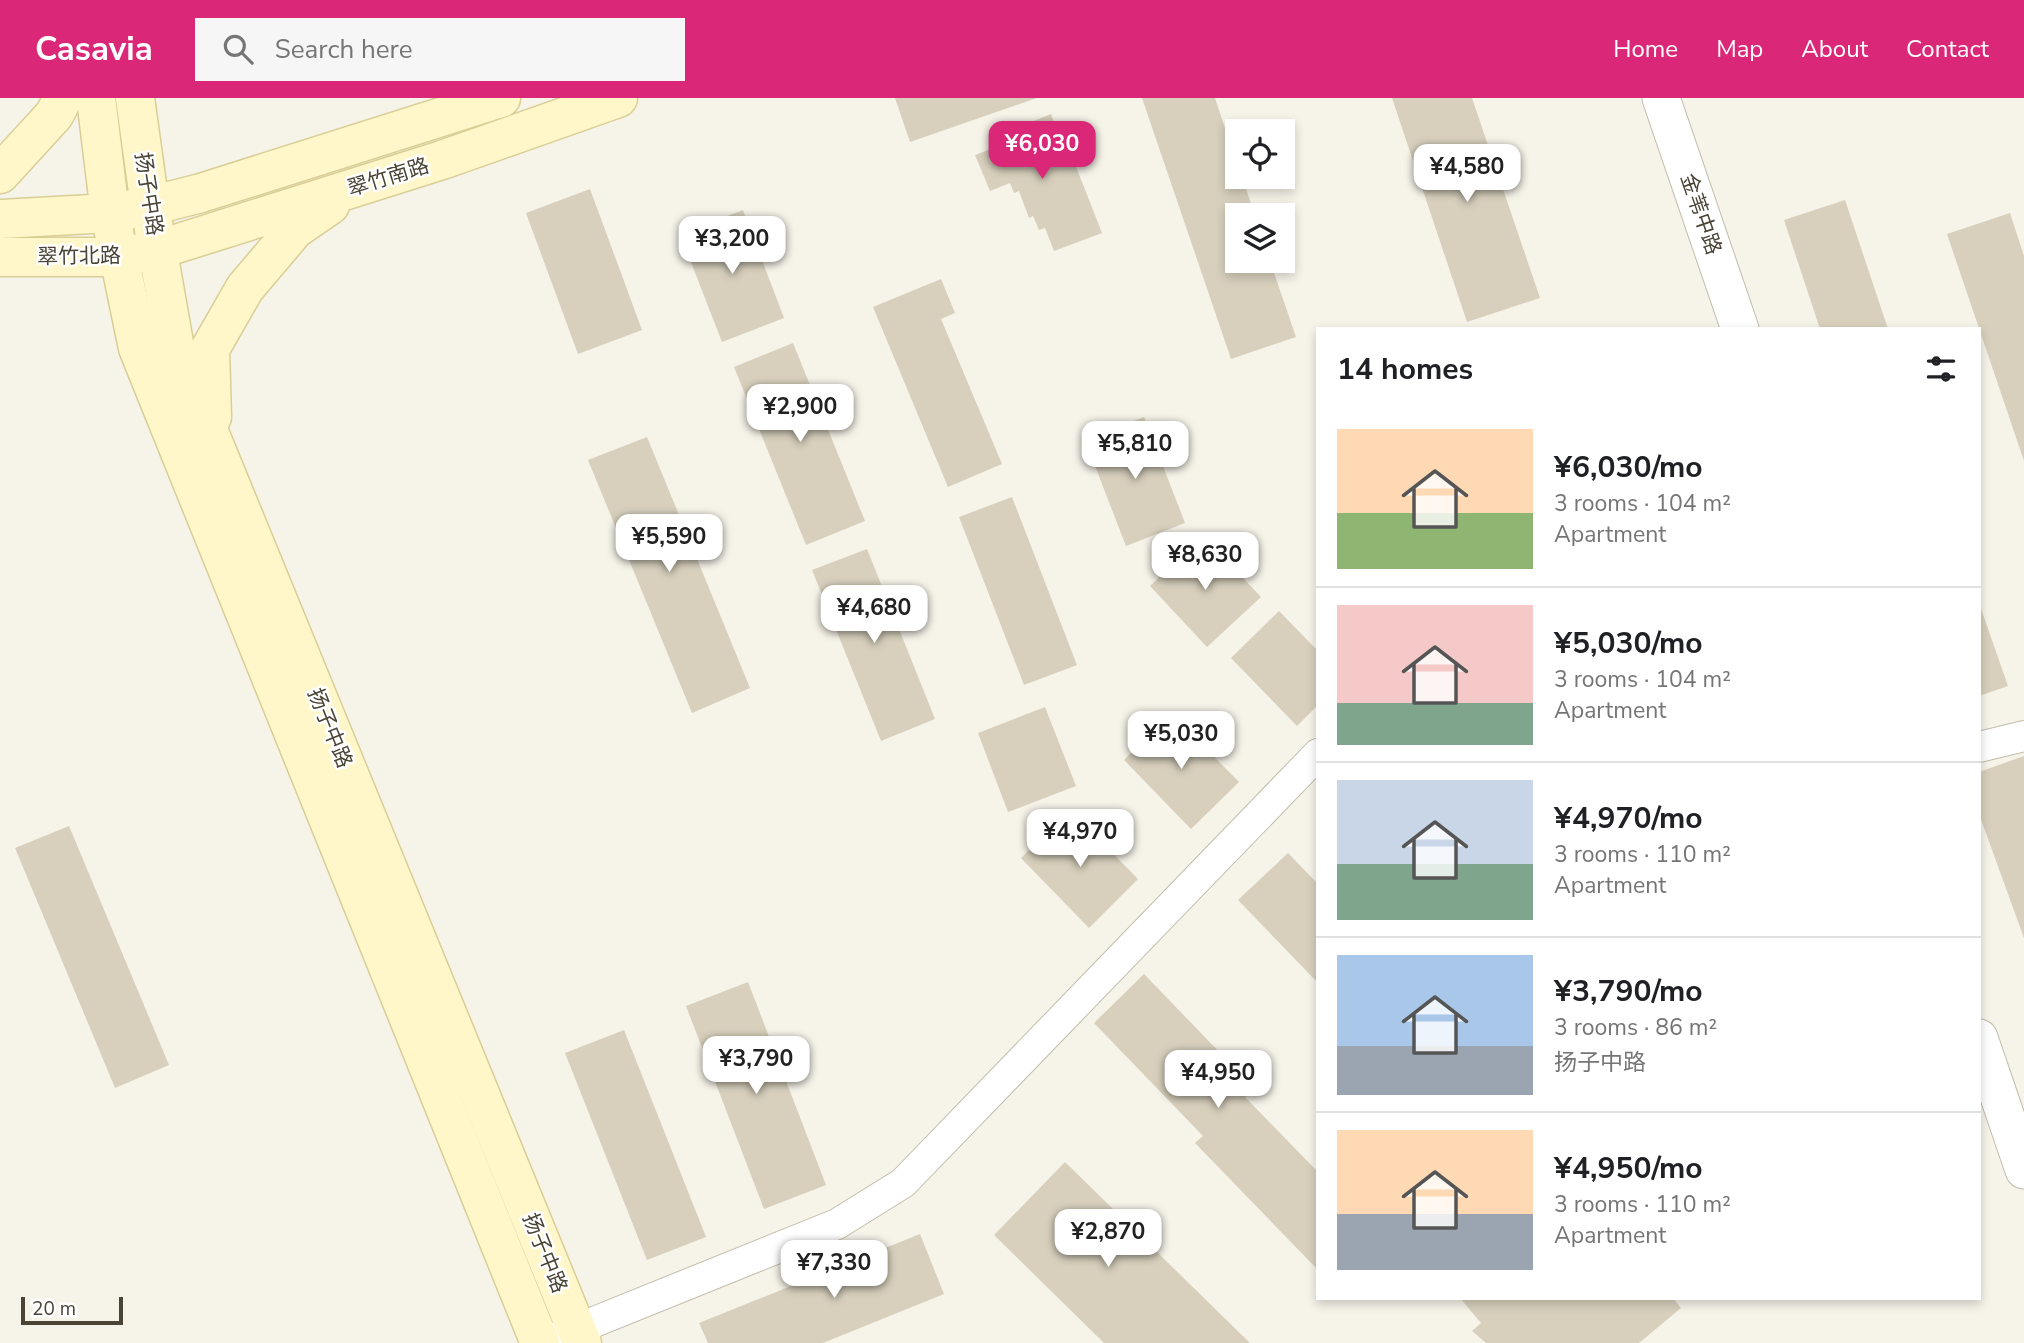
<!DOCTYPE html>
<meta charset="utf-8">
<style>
body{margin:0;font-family:"Nunito Sans","Noto Sans SC",sans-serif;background:#f6f6f6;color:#202124;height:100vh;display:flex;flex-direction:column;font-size:26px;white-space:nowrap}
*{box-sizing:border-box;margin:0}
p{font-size:23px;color:#757577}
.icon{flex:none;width:38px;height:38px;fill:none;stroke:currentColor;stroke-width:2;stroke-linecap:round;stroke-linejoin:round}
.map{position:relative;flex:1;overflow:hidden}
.side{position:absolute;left:1316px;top:229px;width:665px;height:973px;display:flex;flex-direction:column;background:#fff;border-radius:0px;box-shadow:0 4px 10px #0003}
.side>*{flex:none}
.tools{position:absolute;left:1225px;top:21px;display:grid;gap:14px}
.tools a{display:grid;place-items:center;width:70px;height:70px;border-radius:0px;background:#fff;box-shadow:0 4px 10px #0003;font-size:35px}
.scale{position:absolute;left:21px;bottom:18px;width:102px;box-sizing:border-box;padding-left:7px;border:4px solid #4a4436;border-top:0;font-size:19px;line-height:24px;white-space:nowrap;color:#4a4436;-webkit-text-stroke:5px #fff;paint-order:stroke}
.price{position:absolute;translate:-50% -60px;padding:0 16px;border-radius:14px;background:#fff;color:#222;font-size:23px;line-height:46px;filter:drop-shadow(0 2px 4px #0008)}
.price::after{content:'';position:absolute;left:50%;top:42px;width:21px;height:16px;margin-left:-10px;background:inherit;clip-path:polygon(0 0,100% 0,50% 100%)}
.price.selected{background:#db2777;color:#fff}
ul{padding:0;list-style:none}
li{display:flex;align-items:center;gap:21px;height:175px;padding:0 21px}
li+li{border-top:2px solid #e0e0e0}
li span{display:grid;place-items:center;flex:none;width:196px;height:140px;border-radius:0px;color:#555}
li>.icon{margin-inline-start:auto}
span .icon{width:84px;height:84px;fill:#fffc;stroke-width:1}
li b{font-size:30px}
h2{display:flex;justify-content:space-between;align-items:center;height:84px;padding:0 21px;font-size:30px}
header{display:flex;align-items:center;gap:42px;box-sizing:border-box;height:98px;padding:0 35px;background:#db2777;color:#fff}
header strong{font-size:33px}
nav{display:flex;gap:38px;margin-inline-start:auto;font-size:24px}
.search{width:490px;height:63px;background:#f6f6f6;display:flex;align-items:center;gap:18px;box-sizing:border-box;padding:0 24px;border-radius:0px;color:#757577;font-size:26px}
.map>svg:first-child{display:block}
.building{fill:#d8d0bd}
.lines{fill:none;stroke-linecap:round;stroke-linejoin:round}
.minor-casing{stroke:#c2bcaa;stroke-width:32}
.tertiary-casing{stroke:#c2bcaa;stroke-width:39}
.secondary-casing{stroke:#d9ce95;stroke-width:41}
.minor{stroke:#fff;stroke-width:30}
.tertiary{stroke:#fff;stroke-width:37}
.secondary{stroke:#fff7c9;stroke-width:38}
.labels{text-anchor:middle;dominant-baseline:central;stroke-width:5;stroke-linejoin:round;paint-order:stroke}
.street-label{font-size:21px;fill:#4a4436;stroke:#fff}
</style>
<header>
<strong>Casavia</strong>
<div class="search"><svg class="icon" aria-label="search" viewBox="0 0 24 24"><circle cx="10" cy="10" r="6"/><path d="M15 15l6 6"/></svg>Search here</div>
<nav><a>Home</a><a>Map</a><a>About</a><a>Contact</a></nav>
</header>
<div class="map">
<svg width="2024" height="1245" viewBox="0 0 2024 1245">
<rect width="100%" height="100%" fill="#f6f3e9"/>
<g class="building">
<polygon points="895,0 1037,0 910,44"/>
<polygon points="1142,0 1215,0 1237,66 1237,79 1242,79 1255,117 1237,117 1237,163 1270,163 1296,239 1231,261"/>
<polygon points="1392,0 1472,0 1540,200 1467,224"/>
<polygon points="1051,16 1071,68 1075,66 1102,135 1054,153 1045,130 1039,132 1033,118 1029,120 1019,93 1014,95 1010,85 990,93 975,57 996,49 993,39"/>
<polygon points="590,91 642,232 578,256 526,115"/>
<polygon points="1845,102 1888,231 1820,231 1784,122"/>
<polygon points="743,112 784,220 722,244 680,136"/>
<polygon points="2010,115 2024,158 2024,363 1947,136"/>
<polygon points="941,181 955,215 941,221 1002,366 948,389 873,209"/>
<polygon points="793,245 865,423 806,447 734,269"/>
<polygon points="1144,319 1185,425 1126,448 1085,342"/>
<polygon points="647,339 750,590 692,615 588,362"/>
<polygon points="1012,399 1077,567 1024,587 959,419"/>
<polygon points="1203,438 1261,499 1207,549 1150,488"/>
<polygon points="867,451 935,621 881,643 812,472"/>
<polygon points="1979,505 2008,588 1979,598"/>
<polygon points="1279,513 1318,553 1318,607 1297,628 1231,560"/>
<polygon points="1045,609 1076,688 1008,714 978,635"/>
<polygon points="1171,615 1239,684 1191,731 1124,662"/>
<polygon points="2024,658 2024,840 1979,716 1979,674"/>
<polygon points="1070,712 1138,781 1089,830 1021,760"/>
<polygon points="69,728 169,967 115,990 15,750"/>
<polygon points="1288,755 1318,786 1318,885 1238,802"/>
<polygon points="1144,876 1254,990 1245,999 1318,1074 1318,1172 1195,1045 1203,1038 1094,925"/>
<polygon points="748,884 826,1087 764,1111 686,908"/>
<polygon points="624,932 706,1139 647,1162 565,955"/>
<polygon points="1065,1064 1250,1245 1104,1245 994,1137"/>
<polygon points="920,1136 944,1196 823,1245 708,1245 699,1225"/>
<polygon points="1460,1200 1673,1200 1681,1210 1639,1245 1486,1245 1472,1233 1481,1225"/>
</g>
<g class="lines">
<g class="minor-casing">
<g id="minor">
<polyline points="1979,649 2024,638"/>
<polyline points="557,1239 837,1126 903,1085 1318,656"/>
</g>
</g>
<g class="tertiary-casing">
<g id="tertiary">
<polyline points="1661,0 1740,231"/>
<polyline points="1979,940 2024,1072"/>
</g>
</g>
<g class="secondary-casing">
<g id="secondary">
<polyline points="96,0 110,115 138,250 540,1245"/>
<polyline points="135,0 150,108 175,251 582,1245"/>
<polyline points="0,76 54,17 63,0"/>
<polyline points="0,121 110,115 150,108 201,95 501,0"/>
<polyline points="0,159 119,159 157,152 442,62 618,0"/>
<polyline points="212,319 210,251 245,190 295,131 330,107"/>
</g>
</g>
<use href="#minor" class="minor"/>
<use href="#tertiary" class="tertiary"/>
<use href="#secondary" class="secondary"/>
</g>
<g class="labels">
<g class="street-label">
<text transform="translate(388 79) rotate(-17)">翠竹南路</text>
<text transform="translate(149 96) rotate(81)">扬子中路</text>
<text transform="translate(1701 116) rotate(71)">金苇中路</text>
<text transform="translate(79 158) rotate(-1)">翠竹北路</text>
<text transform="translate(330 630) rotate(68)">扬子中路</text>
<text transform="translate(545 1155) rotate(68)">扬子中路</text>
</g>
</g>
</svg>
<div class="tools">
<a><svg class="icon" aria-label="locate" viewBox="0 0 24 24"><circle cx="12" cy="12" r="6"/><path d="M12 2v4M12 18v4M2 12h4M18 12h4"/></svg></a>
<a><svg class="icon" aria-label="layers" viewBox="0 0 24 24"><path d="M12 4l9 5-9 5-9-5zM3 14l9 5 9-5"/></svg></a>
</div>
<div class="scale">20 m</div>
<b class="price selected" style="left:1042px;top:83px">¥6,030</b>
<b class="price" style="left:1467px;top:106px">¥4,580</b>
<b class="price" style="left:732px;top:178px">¥3,200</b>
<b class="price" style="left:800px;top:346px">¥2,900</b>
<b class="price" style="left:1135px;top:383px">¥5,810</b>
<b class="price" style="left:669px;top:476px">¥5,590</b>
<b class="price" style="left:1205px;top:494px">¥8,630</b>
<b class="price" style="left:874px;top:547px">¥4,680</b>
<b class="price" style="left:1181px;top:673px">¥5,030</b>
<b class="price" style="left:1080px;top:771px">¥4,970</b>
<b class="price" style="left:756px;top:998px">¥3,790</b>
<b class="price" style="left:1218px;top:1012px">¥4,950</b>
<b class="price" style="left:1108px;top:1171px">¥2,870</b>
<b class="price" style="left:834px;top:1202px">¥7,330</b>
<section class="side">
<h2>14 homes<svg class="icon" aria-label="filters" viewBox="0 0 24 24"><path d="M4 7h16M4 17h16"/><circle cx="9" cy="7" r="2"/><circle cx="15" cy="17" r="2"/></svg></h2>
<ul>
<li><span style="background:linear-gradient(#ffd9b3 60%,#8fb573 0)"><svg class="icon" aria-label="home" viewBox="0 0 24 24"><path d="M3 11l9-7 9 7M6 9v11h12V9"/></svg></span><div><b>¥6,030/mo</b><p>3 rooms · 104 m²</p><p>Apartment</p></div></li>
<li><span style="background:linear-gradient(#f6c9c9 70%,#7fa58c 0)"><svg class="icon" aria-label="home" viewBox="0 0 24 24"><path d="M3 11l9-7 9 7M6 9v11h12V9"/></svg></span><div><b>¥5,030/mo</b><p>3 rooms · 104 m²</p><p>Apartment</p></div></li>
<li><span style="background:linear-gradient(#c9d6e8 60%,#7fa58c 0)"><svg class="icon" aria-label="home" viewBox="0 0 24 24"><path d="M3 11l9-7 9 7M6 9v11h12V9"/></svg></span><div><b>¥4,970/mo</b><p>3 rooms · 110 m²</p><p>Apartment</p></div></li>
<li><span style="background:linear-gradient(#a9c7e8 65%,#9aa5b1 0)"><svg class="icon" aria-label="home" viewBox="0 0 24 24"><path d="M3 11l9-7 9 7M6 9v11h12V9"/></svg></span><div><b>¥3,790/mo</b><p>3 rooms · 86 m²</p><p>扬子中路</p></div></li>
<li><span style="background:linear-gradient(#ffd9b3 60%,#9aa5b1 0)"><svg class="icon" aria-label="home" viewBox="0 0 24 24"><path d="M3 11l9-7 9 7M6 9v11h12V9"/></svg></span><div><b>¥4,950/mo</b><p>3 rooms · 110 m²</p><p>Apartment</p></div></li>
</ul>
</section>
</div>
